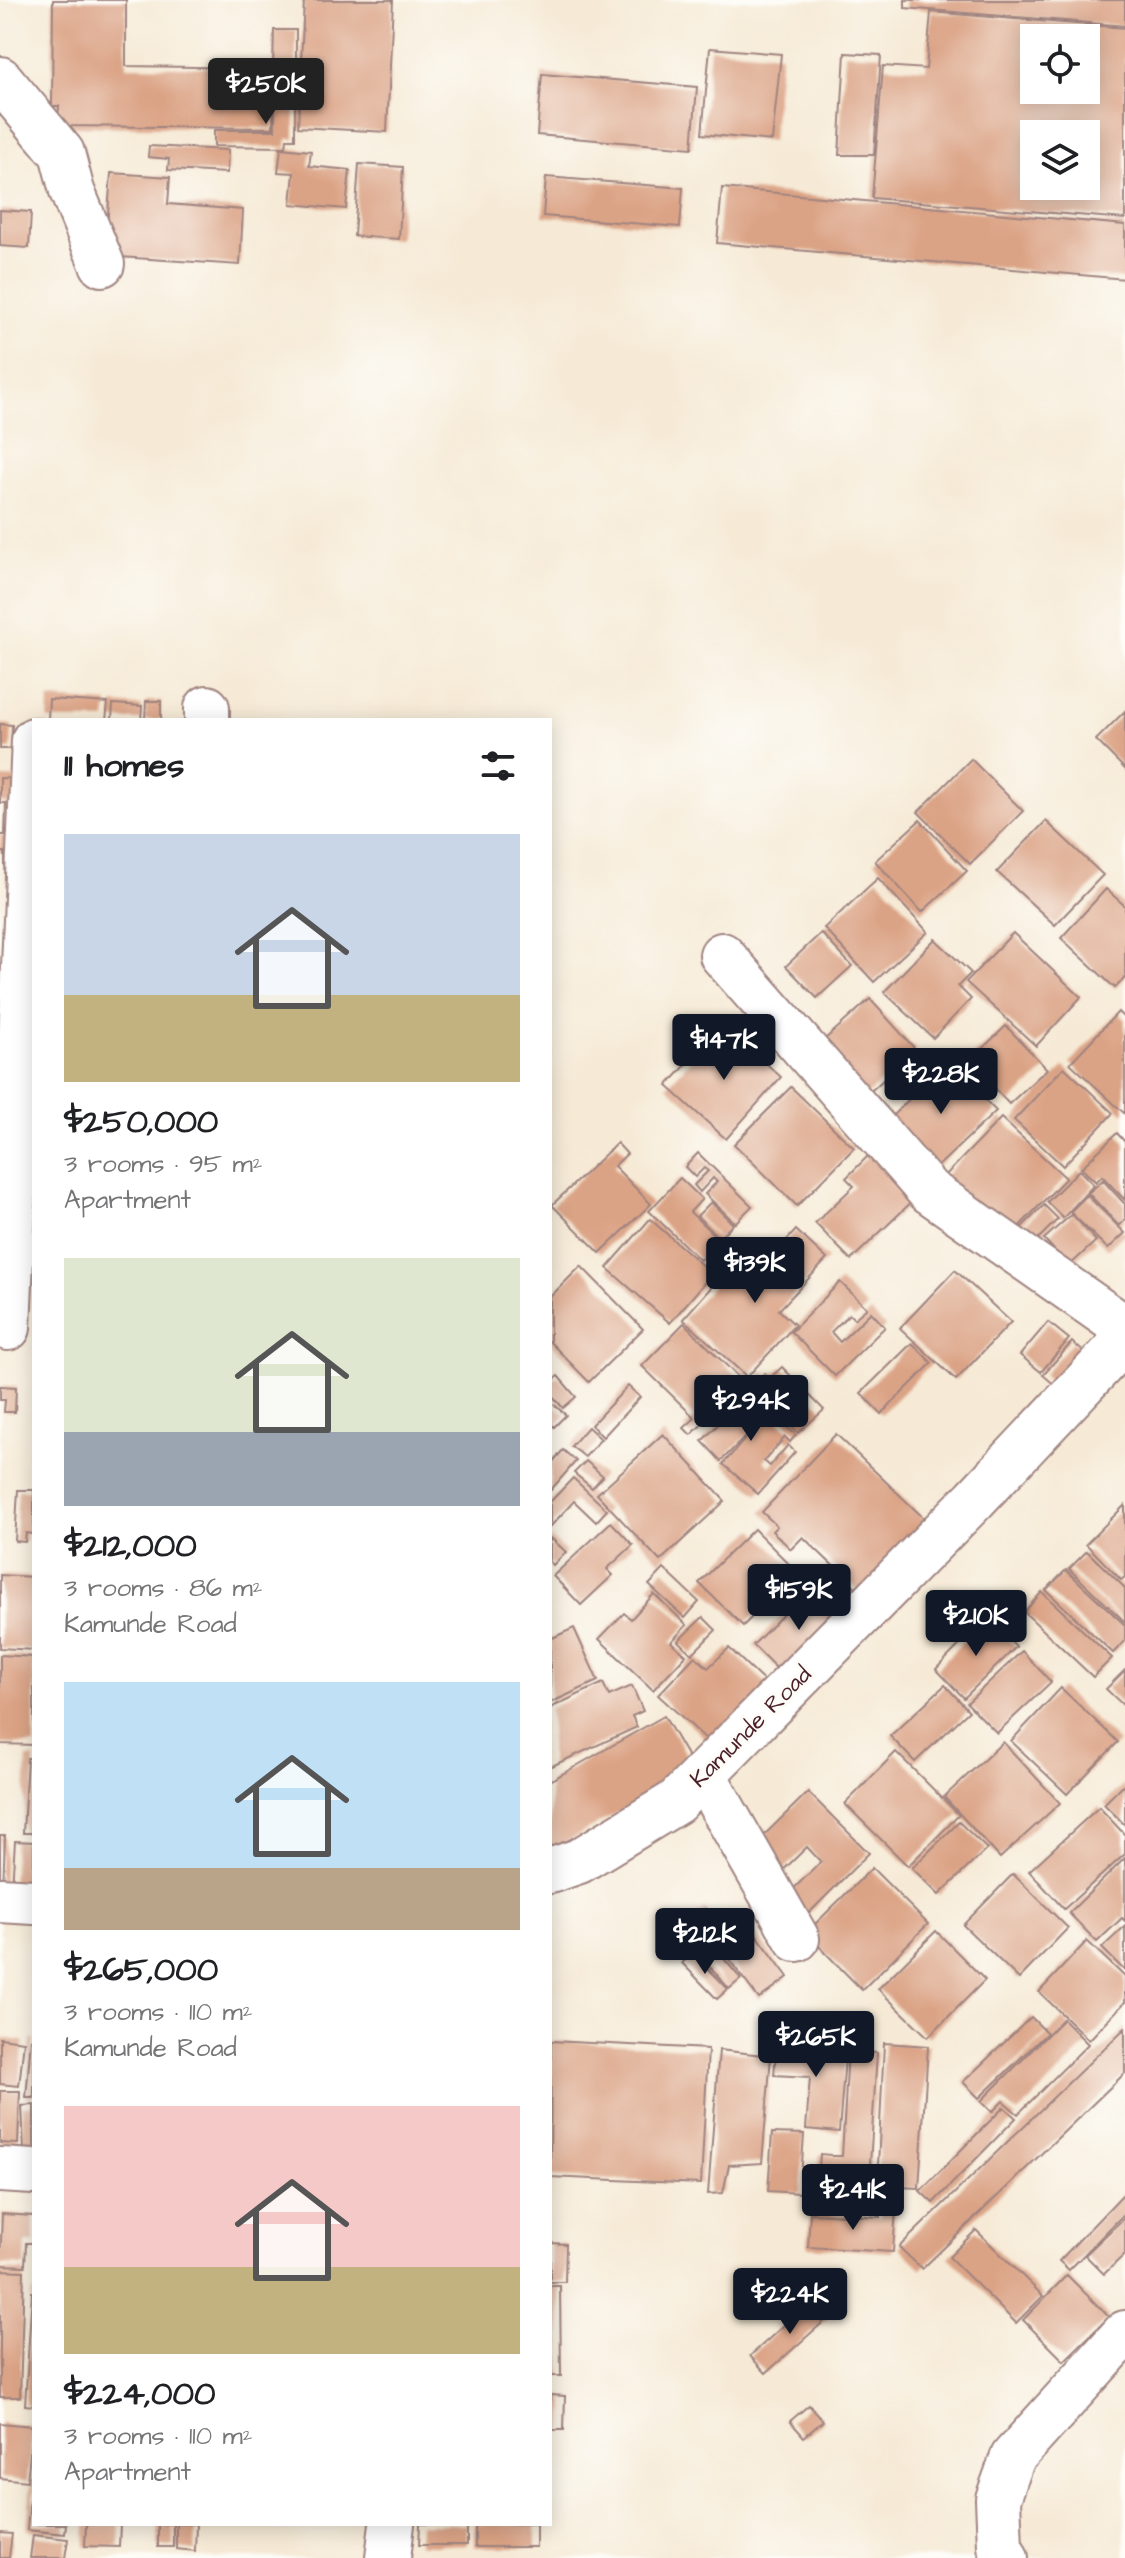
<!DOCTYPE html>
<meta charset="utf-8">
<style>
body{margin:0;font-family:"Architects Daughter",sans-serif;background:#f6f6f6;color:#202124;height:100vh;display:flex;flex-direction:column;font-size:30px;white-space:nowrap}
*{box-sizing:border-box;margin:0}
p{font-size:26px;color:#757577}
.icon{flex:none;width:44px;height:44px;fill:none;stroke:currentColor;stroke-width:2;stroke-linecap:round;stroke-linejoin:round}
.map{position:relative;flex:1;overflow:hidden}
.panel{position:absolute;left:32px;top:718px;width:520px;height:1808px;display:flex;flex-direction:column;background:#fff;border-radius:0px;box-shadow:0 4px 20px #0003}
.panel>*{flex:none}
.fabs{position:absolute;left:1020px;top:24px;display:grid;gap:16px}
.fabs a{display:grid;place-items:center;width:80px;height:80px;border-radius:0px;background:#fff;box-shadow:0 4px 20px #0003;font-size:40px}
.price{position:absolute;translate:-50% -68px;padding:0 18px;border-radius:8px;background:#111827;color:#fff;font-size:26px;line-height:52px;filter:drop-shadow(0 2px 4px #0008)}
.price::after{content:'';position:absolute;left:50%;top:48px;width:24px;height:18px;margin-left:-12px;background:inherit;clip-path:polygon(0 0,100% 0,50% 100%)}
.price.active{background:#222;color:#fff}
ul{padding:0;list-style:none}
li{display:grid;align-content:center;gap:16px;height:424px;padding:0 32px}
li span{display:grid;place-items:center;height:248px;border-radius:0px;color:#555}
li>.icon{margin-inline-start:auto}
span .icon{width:144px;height:144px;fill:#fffc;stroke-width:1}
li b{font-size:34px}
h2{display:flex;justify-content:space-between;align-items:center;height:96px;padding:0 32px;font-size:34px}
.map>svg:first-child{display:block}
.building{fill:#dba385;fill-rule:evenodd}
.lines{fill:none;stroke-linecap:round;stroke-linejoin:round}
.minor-casing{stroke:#a08480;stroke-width:48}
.minor{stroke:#fff;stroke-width:44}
.labels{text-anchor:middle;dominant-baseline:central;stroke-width:6;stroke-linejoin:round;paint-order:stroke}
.street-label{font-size:24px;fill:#4a1f2b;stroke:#fdfcf7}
</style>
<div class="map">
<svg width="1125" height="2558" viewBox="0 0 1125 2558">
<rect width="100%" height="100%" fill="#fdfcf7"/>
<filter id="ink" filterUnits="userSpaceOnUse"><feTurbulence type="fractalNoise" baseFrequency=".0125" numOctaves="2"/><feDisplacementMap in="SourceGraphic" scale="16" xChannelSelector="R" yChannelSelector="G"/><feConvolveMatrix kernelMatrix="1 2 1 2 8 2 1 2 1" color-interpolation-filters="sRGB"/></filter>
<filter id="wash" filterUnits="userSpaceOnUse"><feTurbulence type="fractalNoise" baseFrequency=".006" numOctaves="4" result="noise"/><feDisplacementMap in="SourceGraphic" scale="32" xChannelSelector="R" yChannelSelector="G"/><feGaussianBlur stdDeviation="1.8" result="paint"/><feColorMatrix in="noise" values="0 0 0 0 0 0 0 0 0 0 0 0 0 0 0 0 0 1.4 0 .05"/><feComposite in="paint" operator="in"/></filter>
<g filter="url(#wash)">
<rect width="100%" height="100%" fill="#f6ead6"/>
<g id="blocks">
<g class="building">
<polygon points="53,0 126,0 126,66 273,68 274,30 296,30 296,86 274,86 273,128 58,126 59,106 52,106"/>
<polygon points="304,0 393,0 387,132 298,127"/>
<polygon points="905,0 1125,0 1125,26 905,8"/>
<path d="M931,12l194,16v191l-253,-21 11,-132 43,3zM1034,38h52v52h-52zM1034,134h52v52h-52z"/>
<polygon points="710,48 781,54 772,141 702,134"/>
<polygon points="845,53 881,55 874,155 839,155"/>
<polygon points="542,74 697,87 692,148 537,135"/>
<polygon points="275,88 295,88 295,139 287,139 286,147 214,146 214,130 275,130"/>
<polygon points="149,146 228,150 227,173 168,170 169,159 148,157"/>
<polygon points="281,148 311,151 309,166 350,170 346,209 291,204 294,173 278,172"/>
<polygon points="359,164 403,167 399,239 354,236"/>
<polygon points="111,173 170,177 168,204 243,210 240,265 105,256"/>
<polygon points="546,177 683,188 680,227 543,216"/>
<polygon points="722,188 1125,225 1125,279 717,243"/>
<polygon points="0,210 31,212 29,248 0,246"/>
<polygon points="49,699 108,703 106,720 48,720"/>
<polygon points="146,701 161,701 161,720 145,720"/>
<polygon points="113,704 142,706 141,720 112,720"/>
<polygon points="1125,711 1125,769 1096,740"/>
<polygon points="0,724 12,725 11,749 0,749"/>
<polygon points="971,759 1023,811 970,864 918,812"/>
<polygon points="0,778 29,779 25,866 5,866 5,852 0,852 0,835 5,835 6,803 0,803"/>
<polygon points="920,820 967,871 922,912 875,861"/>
<polygon points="1046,821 1103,875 1055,925 997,872"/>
<polygon points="878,878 928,932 874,982 824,928"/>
<polygon points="1106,889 1125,906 1125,978 1115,988 1061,938"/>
<polygon points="821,933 852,966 817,998 786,966"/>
<polygon points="1013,933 1081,997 1036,1046 966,982"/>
<polygon points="935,939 971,973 958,986 971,999 933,1038 884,992"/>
<polygon points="870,999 916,1050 862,1099 815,1048"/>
<polygon points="1118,1012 1125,1019 1125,1114 1070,1063"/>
<polygon points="723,1024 781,1077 726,1139 667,1086"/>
<polygon points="1006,1026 1047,1069 1009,1104 969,1061"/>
<polygon points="947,1062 996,1111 934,1170 886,1122"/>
<polygon points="1064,1067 1113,1113 1063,1166 1014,1120"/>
<polygon points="791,1087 854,1148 797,1206 734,1144"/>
<polygon points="1001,1118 1066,1178 1008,1238 944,1177"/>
<polygon points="1117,1133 1125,1142 1125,1200 1102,1176 1096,1182 1081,1168"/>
<polygon points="617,1143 627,1154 614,1166 651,1204 600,1253 552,1205"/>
<polygon points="876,1148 921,1193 851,1260 815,1223 854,1186 846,1178"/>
<polygon points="698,1153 752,1206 735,1223 705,1194 717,1182 713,1178 700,1192 694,1185 708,1171 704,1168 695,1177 685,1167"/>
<polygon points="1079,1170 1094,1185 1063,1218 1047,1202"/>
<polygon points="680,1178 702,1199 690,1212 719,1240 700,1260 649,1211"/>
<polygon points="1103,1180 1125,1204 1125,1220 1119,1226 1088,1193"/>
<polygon points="1087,1195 1125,1233 1108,1249 1070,1212"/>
<polygon points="711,1202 733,1224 719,1238 697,1216"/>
<polygon points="1044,1205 1058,1219 1021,1256 1007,1242"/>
<polygon points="1072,1214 1096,1241 1069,1266 1044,1239"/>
<polygon points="650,1219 712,1274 670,1323 607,1268"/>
<polygon points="796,1230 827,1259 779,1310 795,1325 747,1377 683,1319 729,1267 747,1284"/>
<polygon points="581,1266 643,1329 589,1382 550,1342 550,1297"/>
<polygon points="955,1270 1011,1322 956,1380 900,1328"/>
<polygon points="840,1282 867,1308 854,1319 849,1314 831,1332 840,1342 871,1312 885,1327 835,1376 791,1332"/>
<polygon points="1048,1322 1069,1339 1041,1372 1020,1355"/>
<polygon points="684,1323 744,1383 691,1435 684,1428 695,1418 642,1366"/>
<polygon points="1072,1342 1092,1359 1063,1392 1043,1375"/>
<polygon points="912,1343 932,1363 881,1414 861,1393"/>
<polygon points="782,1367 824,1410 798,1433 751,1385 764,1373 770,1378"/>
<polygon points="558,1376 576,1397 563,1408 550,1393 550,1383"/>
<polygon points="0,1386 16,1387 15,1412 4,1412 5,1400 0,1400"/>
<polygon points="628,1386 640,1397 603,1437 591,1425"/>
<polygon points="748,1394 796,1435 790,1442 785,1437 764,1461 770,1466 788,1445 795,1452 758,1494 723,1464 761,1421 721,1461 702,1441"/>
<polygon points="550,1401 566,1415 554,1427 550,1423"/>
<polygon points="588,1427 601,1439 585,1457 571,1446"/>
<polygon points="663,1434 725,1501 660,1561 597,1494"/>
<polygon points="836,1434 955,1548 888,1618 803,1537 791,1549 772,1531 777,1526 762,1512"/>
<polygon points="563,1450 576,1461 550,1491 550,1465"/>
<polygon points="586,1461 603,1476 592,1488 574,1473"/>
<polygon points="573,1478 607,1510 596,1522 574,1501 550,1527 550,1502"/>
<polygon points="18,1490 34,1490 34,1534 26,1533 25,1542 15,1541"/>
<polygon points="1125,1505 1125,1577 1121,1580 1086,1544"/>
<polygon points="611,1522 633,1545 607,1569 613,1575 581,1605 553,1576"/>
<polygon points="754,1529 797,1572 743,1626 699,1583"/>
<polygon points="550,1537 566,1552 553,1565 550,1562"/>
<polygon points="1087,1551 1125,1588 1125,1622 1069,1569"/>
<polygon points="664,1569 699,1602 685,1618 649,1585"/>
<polygon points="1066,1570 1125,1625 1125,1641 1113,1653 1046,1590"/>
<polygon points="0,1575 34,1577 34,1650 0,1648"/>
<polygon points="811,1586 845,1619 786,1678 753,1645"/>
<polygon points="1042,1592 1112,1658 1093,1677 1024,1612"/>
<polygon points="654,1594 687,1625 671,1642 686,1655 653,1690 599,1639 624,1613 631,1619"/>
<polygon points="703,1617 716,1630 692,1654 678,1641"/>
<polygon points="986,1618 1016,1647 964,1698 936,1669"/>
<polygon points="574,1628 598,1681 550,1703 550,1639"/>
<polygon points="729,1648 774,1691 718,1750 658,1695 695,1656 708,1668"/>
<polygon points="1022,1651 1051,1682 997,1733 967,1703"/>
<polygon points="0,1655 34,1657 34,1745 0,1744"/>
<polygon points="1125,1670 1125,1707 1106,1689"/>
<polygon points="603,1683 609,1696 632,1686 643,1711 632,1716 637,1727 550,1767 550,1708"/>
<polygon points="945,1685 969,1711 915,1762 890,1736"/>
<polygon points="1061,1688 1118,1742 1067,1794 1011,1741"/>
<polygon points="664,1716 695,1769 550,1851 550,1781"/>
<polygon points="1003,1742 1060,1803 1000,1858 944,1797"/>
<polygon points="896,1752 959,1815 908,1866 845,1804"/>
<polygon points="27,1758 34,1758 34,1833 23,1833"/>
<polygon points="1125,1783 1125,1825 1104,1804"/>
<polygon points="808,1792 869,1853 805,1917 785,1897 821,1862 807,1847 768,1885 741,1858"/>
<polygon points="1099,1807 1125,1835 1125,1854 1064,1909 1029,1871"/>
<polygon points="959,1822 987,1849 939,1895 912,1868"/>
<polygon points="0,1836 5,1836 3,1889 0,1889"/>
<polygon points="15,1841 34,1842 34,1920 10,1918"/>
<polygon points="1125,1858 1125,1921 1122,1918 1097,1942 1069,1913"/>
<polygon points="872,1868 928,1924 862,1990 806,1933"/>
<polygon points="1013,1874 1068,1928 1019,1979 963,1925"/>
<polygon points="705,1909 715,1921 685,1946 674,1933"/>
<polygon points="745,1919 788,1977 759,1999 715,1941"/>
<polygon points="1125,1926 1125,1971 1102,1948"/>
<polygon points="936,1931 985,1980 928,2037 878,1989"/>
<polygon points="709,1941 741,1979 729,1989 697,1951"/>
<polygon points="1087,1941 1125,1977 1125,2002 1089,2040 1039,1992"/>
<polygon points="693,1953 728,1989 717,1999 682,1963"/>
<polygon points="1031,2017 1047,2033 979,2098 963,2082"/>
<polygon points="1063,2019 1088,2044 1018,2114 1003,2101 992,2112 981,2101"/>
<polygon points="1125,2028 1125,2073 922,2269 899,2247"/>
<polygon points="0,2038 24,2041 19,2086 0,2084"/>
<polygon points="31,2039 34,2039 34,2098 26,2098"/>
<polygon points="551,2041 708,2049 701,2184 550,2177"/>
<polygon points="777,2041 846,2046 839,2132 806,2129 810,2077 774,2075"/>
<polygon points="884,2043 928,2046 919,2188 877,2186"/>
<polygon points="719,2050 771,2056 762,2163 729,2165 723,2193 708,2194"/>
<polygon points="848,2051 877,2053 868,2197 817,2195 820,2154 842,2156"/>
<polygon points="0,2091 20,2091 18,2144 0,2143"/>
<polygon points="34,2105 34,2151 24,2151 22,2106"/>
<polygon points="1004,2107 1016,2118 933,2203 920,2191"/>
<polygon points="772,2133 804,2134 800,2193 768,2191"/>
<polygon points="1125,2192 1125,2213 1069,2270 1059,2261"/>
<polygon points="881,2208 896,2209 893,2252 808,2247 810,2213 880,2217"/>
<polygon points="2,2214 34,2216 34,2243 26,2243 25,2266 0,2265"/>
<polygon points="1125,2217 1125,2254 1104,2274 1085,2255"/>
<polygon points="976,2230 1043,2296 1016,2323 949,2257"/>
<polygon points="550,2243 566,2244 565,2282 550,2282"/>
<polygon points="0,2270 24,2271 20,2397 0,2397"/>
<polygon points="1067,2275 1109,2317 1064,2361 1023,2320"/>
<polygon points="550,2286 560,2286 561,2376 550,2376"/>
<polygon points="32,2292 34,2292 34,2406 25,2405"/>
<polygon points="813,2299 829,2317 766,2373 750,2356"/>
<polygon points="550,2395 565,2396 564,2430 550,2430"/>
<polygon points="809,2405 823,2421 804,2437 790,2421"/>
<polygon points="0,2423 33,2426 27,2481 0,2478"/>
<polygon points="32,2476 34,2476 34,2524 66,2524 65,2534 27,2530"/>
<polygon points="86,2524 120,2524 119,2547 85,2546"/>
<rect x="158" y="2524" width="15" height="23"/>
<polygon points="176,2524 196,2524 195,2551 176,2549"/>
<polygon points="420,2524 467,2524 467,2545 419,2545"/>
<rect x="475" y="2524" width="61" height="23"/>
<polygon points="0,2533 12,2534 9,2558 0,2558"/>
<polygon points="33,2535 68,2539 65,2558 30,2558"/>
</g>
</g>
</g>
<g filter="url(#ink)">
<use href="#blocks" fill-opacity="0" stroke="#a08480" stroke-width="2"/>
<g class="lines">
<g class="minor-casing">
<g id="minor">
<polyline points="0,79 62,153 72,191 102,264"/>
<polyline points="207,720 207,708"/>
<polyline points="722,955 929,1191 1125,1328"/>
<polyline points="8,1328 34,740"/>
<polyline points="703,1774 797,1939"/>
<polyline points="550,1871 579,1861 676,1802 975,1499 1125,1340"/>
<polyline points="0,1900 34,1902"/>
<polyline points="0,2170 34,2172"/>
<polyline points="388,2558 392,2524"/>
<polyline points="1006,2558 1000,2546 998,2499 1013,2457 1125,2333"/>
</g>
</g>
<use href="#minor" class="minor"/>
</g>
</g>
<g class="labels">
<g class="street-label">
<text transform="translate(751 1727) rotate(-45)">Kamunde Road</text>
</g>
</g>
</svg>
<div class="fabs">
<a><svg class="icon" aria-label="locate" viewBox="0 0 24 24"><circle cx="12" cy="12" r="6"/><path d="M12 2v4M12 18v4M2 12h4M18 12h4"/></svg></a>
<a><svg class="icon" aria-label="layers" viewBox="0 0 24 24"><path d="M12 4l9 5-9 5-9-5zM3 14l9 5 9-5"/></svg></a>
</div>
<b class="price active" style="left:266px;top:126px">$250K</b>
<b class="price" style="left:724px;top:1082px">$147K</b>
<b class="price" style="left:941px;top:1116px">$228K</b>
<b class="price" style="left:755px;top:1305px">$139K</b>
<b class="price" style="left:751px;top:1443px">$294K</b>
<b class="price" style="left:799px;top:1632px">$159K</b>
<b class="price" style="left:976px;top:1658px">$210K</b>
<b class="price" style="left:705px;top:1976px">$212K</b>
<b class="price" style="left:816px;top:2079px">$265K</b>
<b class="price" style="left:853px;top:2232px">$241K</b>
<b class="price" style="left:790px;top:2336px">$224K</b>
<section class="panel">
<h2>11 homes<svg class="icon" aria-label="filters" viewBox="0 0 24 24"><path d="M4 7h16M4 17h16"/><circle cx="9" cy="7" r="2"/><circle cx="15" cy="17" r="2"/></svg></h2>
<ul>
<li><span style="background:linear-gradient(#c9d6e8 65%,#c2b280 0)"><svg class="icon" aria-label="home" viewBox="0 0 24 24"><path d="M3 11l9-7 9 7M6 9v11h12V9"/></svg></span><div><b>$250,000</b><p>3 rooms · 95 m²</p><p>Apartment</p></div></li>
<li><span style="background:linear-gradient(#dfe7d0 70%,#9aa5b1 0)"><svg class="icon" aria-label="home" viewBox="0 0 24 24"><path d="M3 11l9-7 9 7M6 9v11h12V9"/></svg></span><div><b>$212,000</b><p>3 rooms · 86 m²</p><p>Kamunde Road</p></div></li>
<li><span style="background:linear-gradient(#bfe0f5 75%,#b9a48a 0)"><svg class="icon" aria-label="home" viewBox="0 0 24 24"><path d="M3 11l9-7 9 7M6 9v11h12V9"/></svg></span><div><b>$265,000</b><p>3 rooms · 110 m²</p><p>Kamunde Road</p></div></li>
<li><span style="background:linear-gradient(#f6c9c9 65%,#c2b280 0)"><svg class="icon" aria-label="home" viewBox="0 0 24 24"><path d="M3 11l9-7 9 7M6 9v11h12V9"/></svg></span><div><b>$224,000</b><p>3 rooms · 110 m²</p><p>Apartment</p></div></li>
</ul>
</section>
</div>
